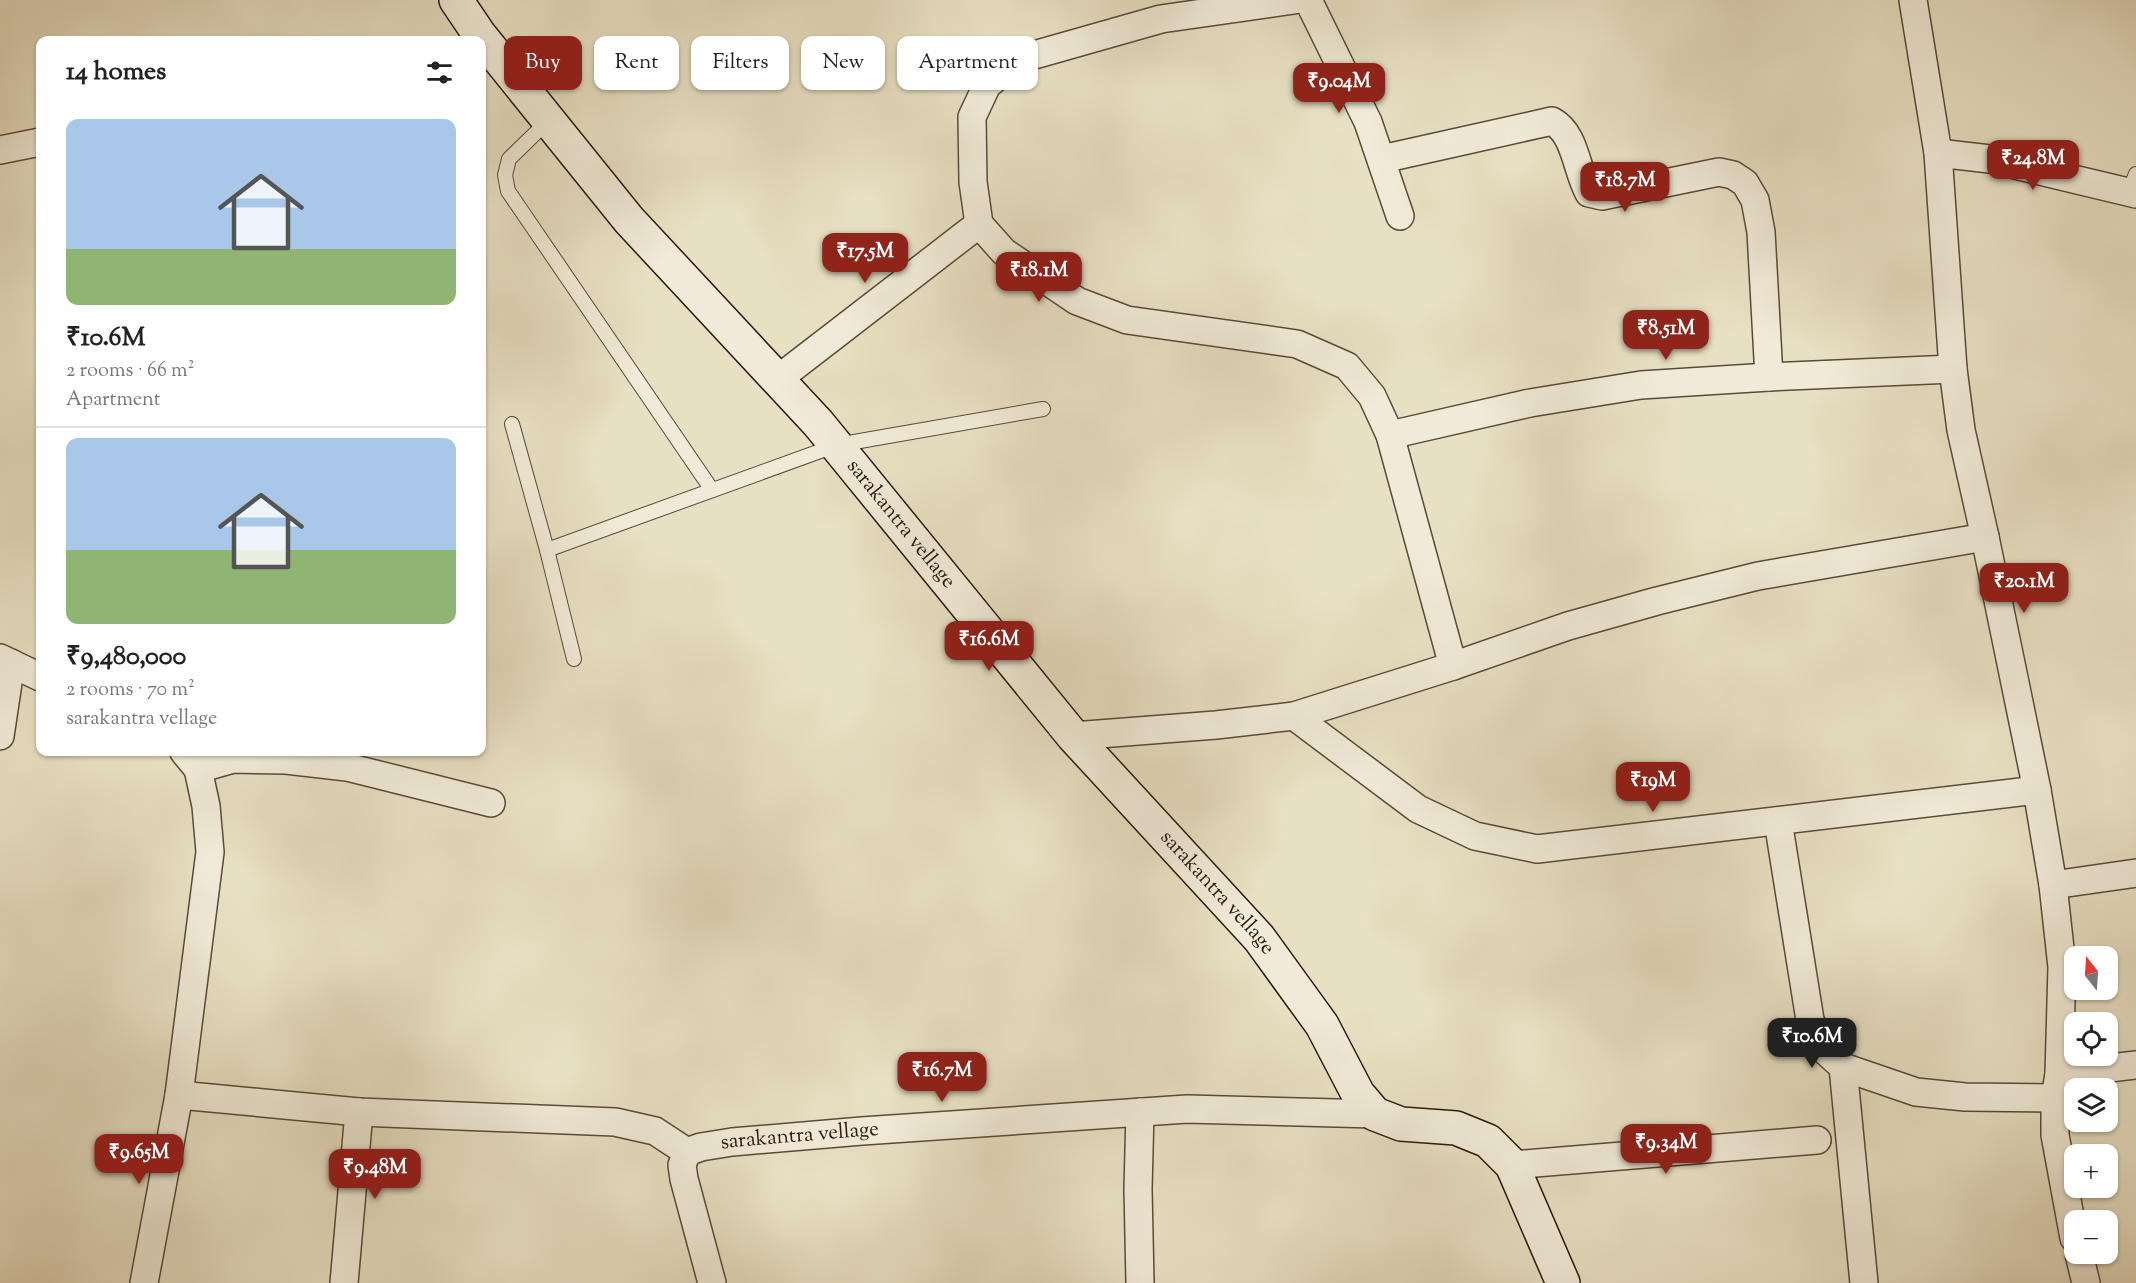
<!DOCTYPE html>
<meta charset="utf-8">
<style>
body{margin:0;font-family:"Sorts Mill Goudy",serif;background:#f2f2f2;color:#222;height:100vh;display:flex;flex-direction:column;font-size:22px;white-space:nowrap}
*{box-sizing:border-box;margin:0}
p{font-size:20px;color:#767676}
.icon{flex:none;width:33px;height:33px;fill:none;stroke:currentColor;stroke-width:2;stroke-linecap:round;stroke-linejoin:round}
.map{position:relative;flex:1;overflow:hidden}
.drawer{position:absolute;left:36px;top:36px;width:450px;height:720px;display:flex;flex-direction:column;background:#fff;border-radius:12px;box-shadow:0 2px 4px #0004}
.drawer>*{flex:none}
.hud{position:absolute;left:504px;top:36px;width:570px;height:54px;display:flex;gap:12px}
.needle{width:39px;rotate:343deg}
.controls{position:absolute;left:2064px;top:946px;display:grid;gap:12px}
.controls a{display:grid;place-items:center;width:54px;height:54px;border-radius:12px;background:#fff;box-shadow:0 2px 4px #0004;font-size:30px}
.price{position:absolute;translate:-50% -51px;padding:0 14px;border-radius:12px;background:#8f2418;color:#fff;font-size:20px;line-height:39px;filter:drop-shadow(0 2px 3px #0008)}
.price::after{content:'';position:absolute;left:50%;top:36px;width:18px;height:14px;margin-left:-9px;background:inherit;clip-path:polygon(0 0,100% 0,50% 100%)}
.price.on{background:#222;color:#fff}
ul{padding:0;list-style:none}
li{display:grid;align-content:center;gap:12px;height:318px;padding:0 30px}
li+li{border-top:2px solid #e0e0e0}
li span{display:grid;place-items:center;height:186px;border-radius:12px;color:#555}
li>.icon{margin-inline-start:auto}
span .icon{width:108px;height:108px;fill:#fffc;stroke-width:1}
li b{font-size:26px}
h2{display:flex;justify-content:space-between;align-items:center;height:72px;padding:0 30px;font-size:26px}
.pill{padding:0 21px;border-radius:12px;background:#fff;box-shadow:0 2px 4px #0004;font-size:21px;line-height:54px}
.pill.on{background:#8f2418;color:#fff}
.map>svg:first-child{display:block}
.lines{fill:none;stroke-linecap:round;stroke-linejoin:round}
.lane-casing{stroke:#5a4a39;stroke-width:16}
.street-casing{stroke:#5a4a39;stroke-width:30}
.secondary-casing{stroke:#2b180b;stroke-width:36}
.lane{stroke:#f0ebd8;stroke-width:14}
.street{stroke:#f0ebd8;stroke-width:27}
.secondary{stroke:#f0ebd8;stroke-width:33}
.labels{text-anchor:middle;dominant-baseline:central;stroke-width:5;stroke-linejoin:round;paint-order:stroke}
.street-label{font-size:21px;fill:#2b180b;stroke:#f0ebd8}
</style>
<div class="map">
<svg width="2136" height="1283" viewBox="0 0 2136 1283">
<rect width="100%" height="100%" fill="#e8e0c3"/>
<filter id="stains"><feTurbulence type="fractalNoise" baseFrequency=".00333" numOctaves="4"/><feColorMatrix values="0 0 0 0 .2 0 0 0 0 .09 0 0 0 0 .02 0 0 0 .5 -.17"/></filter>
<radialGradient id="worn" r=".72"><stop offset=".6" stop-color="#630" stop-opacity="0"/><stop offset="1" stop-color="#630" stop-opacity=".3"/></radialGradient>
<g class="lines">
<g class="lane-casing">
<g id="lane">
<polyline points="549,120 509,159 505,175 508,191 712,490"/>
<polyline points="2129,191 2136,174"/>
<polyline points="512,424 547,550 574,659"/>
<polyline points="547,550 837,445 1043,409"/>
</g>
</g>
<g class="street-casing">
<g id="street">
<polyline points="1294,0 1161,19 1020,59 987,85 972,117 973,182 979,224 1004,252 1077,301 1127,320 1297,344 1347,366 1372,396 1390,435 1453,666"/>
<polyline points="1308,0 1368,122 1400,216"/>
<polyline points="1913,0 1938,153 1953,369 1961,430 1985,537 2037,790 2053,885 2062,967 2059,1074 2055,1098 2055,1135 2074,1238"/>
<polyline points="0,150 40,142"/>
<polyline points="1938,153 1990,159 2136,194"/>
<path d="M1382,159l170,-38c24,13 24,49 37,72l13,3 117,-24 14,3 12,8 10,17 6,32 8,145"/>
<polyline points="778,379 979,224"/>
<polyline points="1390,435 1530,403 1641,385 1769,377 1953,369"/>
<polyline points="0,658 40,677"/>
<polyline points="1294,716 1418,809 1475,836 1537,849 2037,790"/>
<polyline points="0,736 11,663"/>
<polyline points="1073,736 1216,725 1294,716 1453,666 1568,626 1657,601 1758,576 1985,537"/>
<polyline points="198,769 233,759 286,760 347,767 491,803"/>
<polyline points="1778,821 1810,1020 1822,1048 1843,1067 1916,1092 1965,1097 2055,1098"/>
<polyline points="2053,885 2136,873"/>
<polyline points="1843,1067 1864,1283"/>
<polyline points="2059,1074 2136,1065"/>
<polyline points="179,1095 359,1112 615,1122 655,1131 687,1152"/>
<polyline points="1140,1112 1138,1189 1140,1283"/>
<polyline points="1512,1165 1817,1140"/>
<polyline points="2079,1254 2086,1283"/>
<polyline points="144,1283 179,1095 210,852 206,806 198,769 184,752"/>
<polyline points="344,1283 359,1112"/>
<path id="s1" d="M712,1283l-28,-104 -2,-14 5,-13 14,-5 31,-5 130,-11 325,-22 188,5"/>
</g>
</g>
<g class="secondary-casing">
<g id="secondary">
<path id="s2" d="M456,0l23,34 150,186 189,203 255,313 186,202 63,87 36,69 17,20 26,10 55,4 32,13 24,24 51,118"/>
</g>
</g>
<use href="#lane" class="lane"/>
<use href="#street" class="street"/>
<use href="#secondary" class="secondary"/>
</g>
<g class="labels">
<g class="street-label">
<text stroke="none"><textPath href="#s2" startOffset="688">sarakantra vellage</textPath></text>
<text stroke="none"><textPath href="#s2" startOffset="1174">sarakantra vellage</textPath></text>
<text stroke="none"><textPath href="#s1" startOffset="250">sarakantra vellage</textPath></text>
</g>
</g>
<rect width="100%" height="100%" filter="url(#stains)"/>
<rect width="100%" height="100%" fill="url(#worn)"/>
</svg>
<div class="controls">
<a><svg class="needle" viewBox="-14 -14 28 28"><path d="M0-13l5 13h-10z" fill="#e53935"/><path d="M0 13l5-13h-10z" fill="#767676"/></svg></a>
<a><svg class="icon" aria-label="locate" viewBox="0 0 24 24"><circle cx="12" cy="12" r="6"/><path d="M12 2v4M12 18v4M2 12h4M18 12h4"/></svg></a>
<a><svg class="icon" aria-label="layers" viewBox="0 0 24 24"><path d="M12 4l9 5-9 5-9-5zM3 14l9 5 9-5"/></svg></a>
<a>+</a>
<a>−</a>
</div>
<b class="price" style="left:1339px;top:114px">₹9.04M</b>
<b class="price" style="left:2033px;top:191px">₹24.8M</b>
<b class="price" style="left:1625px;top:213px">₹18.7M</b>
<b class="price" style="left:865px;top:284px">₹17.5M</b>
<b class="price" style="left:1039px;top:303px">₹18.1M</b>
<b class="price" style="left:1666px;top:361px">₹8.51M</b>
<b class="price" style="left:2024px;top:614px">₹20.1M</b>
<b class="price" style="left:989px;top:672px">₹16.6M</b>
<b class="price" style="left:1653px;top:813px">₹19M</b>
<b class="price on" style="left:1812px;top:1069px">₹10.6M</b>
<b class="price" style="left:942px;top:1103px">₹16.7M</b>
<b class="price" style="left:1666px;top:1175px">₹9.34M</b>
<b class="price" style="left:139px;top:1185px">₹9.65M</b>
<b class="price" style="left:375px;top:1200px">₹9.48M</b>
<div class="hud">
<a class="pill on">Buy</a>
<a class="pill">Rent</a>
<a class="pill">Filters</a>
<a class="pill">New</a>
<a class="pill">Apartment</a>
</div>
<section class="drawer">
<h2>14 homes<svg class="icon" aria-label="filters" viewBox="0 0 24 24"><path d="M4 7h16M4 17h16"/><circle cx="9" cy="7" r="2"/><circle cx="15" cy="17" r="2"/></svg></h2>
<ul>
<li><span style="background:linear-gradient(#a9c7e8 70%,#8fb573 0)"><svg class="icon" aria-label="home" viewBox="0 0 24 24"><path d="M3 11l9-7 9 7M6 9v11h12V9"/></svg></span><div><b>₹10.6M</b><p>2 rooms · 66 m²</p><p>Apartment</p></div></li>
<li><span style="background:linear-gradient(#a9c7e8 60%,#8fb573 0)"><svg class="icon" aria-label="home" viewBox="0 0 24 24"><path d="M3 11l9-7 9 7M6 9v11h12V9"/></svg></span><div><b>₹9,480,000</b><p>2 rooms · 70 m²</p><p>sarakantra vellage</p></div></li>
</ul>
</section>
</div>
